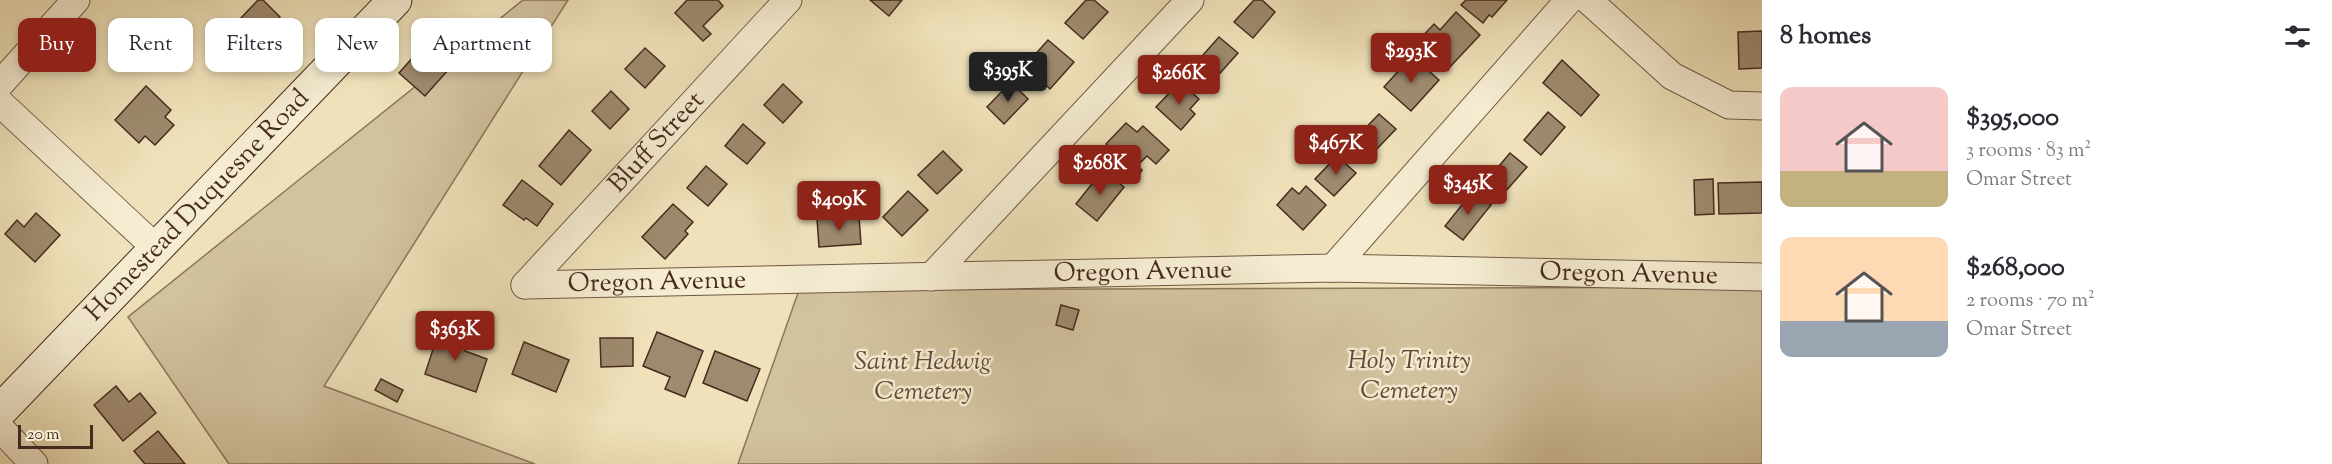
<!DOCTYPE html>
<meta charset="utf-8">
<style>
body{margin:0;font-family:"Sorts Mill Goudy",serif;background:#f2f2f3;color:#2b2b33;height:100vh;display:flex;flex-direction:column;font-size:22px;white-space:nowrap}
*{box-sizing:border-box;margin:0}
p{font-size:20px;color:#7c7c81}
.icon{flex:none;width:33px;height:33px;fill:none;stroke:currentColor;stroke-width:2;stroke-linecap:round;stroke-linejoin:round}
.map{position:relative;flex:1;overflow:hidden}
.panel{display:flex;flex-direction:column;background:#fff;width:570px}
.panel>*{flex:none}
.banner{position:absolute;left:18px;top:18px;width:570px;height:54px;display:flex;gap:12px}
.scale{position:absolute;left:18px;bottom:15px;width:75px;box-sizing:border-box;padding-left:6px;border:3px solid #462a1e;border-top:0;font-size:16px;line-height:21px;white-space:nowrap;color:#462a1e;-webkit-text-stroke:4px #f5ecd2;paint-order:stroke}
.price{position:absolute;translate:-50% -51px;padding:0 14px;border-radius:6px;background:#8f2418;color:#fff;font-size:20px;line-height:39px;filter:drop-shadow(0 2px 3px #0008)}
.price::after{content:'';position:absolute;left:50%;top:36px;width:18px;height:14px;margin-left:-9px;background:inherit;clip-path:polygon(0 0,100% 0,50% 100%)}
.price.on{background:#222;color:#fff}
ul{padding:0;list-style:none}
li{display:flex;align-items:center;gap:18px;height:150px;padding:0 18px}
li span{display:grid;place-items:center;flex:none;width:168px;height:120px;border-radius:12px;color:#555}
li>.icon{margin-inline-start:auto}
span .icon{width:72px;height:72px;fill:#fffc;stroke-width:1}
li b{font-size:26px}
h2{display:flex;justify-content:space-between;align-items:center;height:72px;padding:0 18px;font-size:26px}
.pill{padding:0 21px;border-radius:12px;background:#fff;box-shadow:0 3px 9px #0003;font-size:21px;line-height:54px}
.pill.on{background:#8f2418;color:#fff}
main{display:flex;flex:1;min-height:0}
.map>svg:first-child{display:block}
.green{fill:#d2c39f;stroke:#8c765e;stroke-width:1.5}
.building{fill:#9e8a6f;stroke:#462a1e;stroke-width:1.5}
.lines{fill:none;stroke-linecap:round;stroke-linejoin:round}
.street-casing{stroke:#705845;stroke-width:29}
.secondary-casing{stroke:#462a1e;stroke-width:35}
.street{stroke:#f5ecd2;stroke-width:27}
.secondary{stroke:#f5ecd2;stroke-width:33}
.labels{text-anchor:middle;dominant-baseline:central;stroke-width:5;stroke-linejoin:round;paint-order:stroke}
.street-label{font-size:26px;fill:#462a1e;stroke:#f5ecd2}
.park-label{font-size:26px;font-style:italic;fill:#624938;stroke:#f5ecd2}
</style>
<main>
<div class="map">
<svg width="1762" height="464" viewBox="0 0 1762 464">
<rect width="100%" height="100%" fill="#efe2ba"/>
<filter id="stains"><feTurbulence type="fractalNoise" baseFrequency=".00333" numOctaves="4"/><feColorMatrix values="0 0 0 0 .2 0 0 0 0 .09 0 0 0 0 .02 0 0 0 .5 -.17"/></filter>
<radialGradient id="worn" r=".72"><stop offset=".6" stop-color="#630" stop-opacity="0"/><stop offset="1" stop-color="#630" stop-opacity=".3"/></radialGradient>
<g class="green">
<polygon points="523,0 568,0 324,386 535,464 229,464 128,317"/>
<polygon points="1762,287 1762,464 738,464 799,290"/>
</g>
<g class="building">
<polygon points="258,0 263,0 280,17 260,37 241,18"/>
<polygon points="687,0 718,0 723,6 703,26 711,34 703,41 675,13"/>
<polygon points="870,0 902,0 889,16"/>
<polygon points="1086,0 1094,0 1108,12 1083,39 1065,23"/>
<polygon points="1254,0 1262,0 1275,12 1253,38 1234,22"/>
<polygon points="1466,0 1507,0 1492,17 1489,15 1483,23 1461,5"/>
<polygon points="1456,12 1480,35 1448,69 1418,41 1434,24 1440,30"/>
<polygon points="438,29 464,52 425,96 399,73"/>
<polygon points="1762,31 1762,68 1739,69 1738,32"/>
<polygon points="1219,37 1238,53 1214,80 1196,63"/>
<polygon points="1048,40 1074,62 1050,89 1025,66"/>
<polygon points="645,48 665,66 645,88 625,69"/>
<polygon points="1412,56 1439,80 1411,111 1384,87"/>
<polygon points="1562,60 1599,95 1581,116 1543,83"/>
<polygon points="1011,82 1028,99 1004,124 987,107"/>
<polygon points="1180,82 1199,99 1190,109 1195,114 1181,130 1156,107"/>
<polygon points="783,84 802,102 783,123 764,105"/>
<polygon points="146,86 171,110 165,117 174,125 155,145 145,136 139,143 115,120"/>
<polygon points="611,91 629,109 610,129 592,111"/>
<polygon points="1548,112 1565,127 1541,155 1524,140"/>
<polygon points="1379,114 1396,129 1372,154 1355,139"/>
<polygon points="1126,123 1137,132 1143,126 1169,150 1156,164 1147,156 1137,166 1142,170 1139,175 1106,144"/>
<polygon points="743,124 765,143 747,164 725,146"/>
<polygon points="569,130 591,150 561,185 539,166"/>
<polygon points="943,151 962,170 937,194 918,175"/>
<polygon points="1510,153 1527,167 1505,192 1489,178"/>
<polygon points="1337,156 1356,173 1334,196 1315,179"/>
<polygon points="706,166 727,184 708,206 687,188"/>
<polygon points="1103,170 1124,187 1097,221 1076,204"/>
<polygon points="1713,179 1714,214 1695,215 1694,180"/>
<polygon points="522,180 553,204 537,226 526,218 524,220 503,205"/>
<polygon points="1762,182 1762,213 1719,214 1718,183"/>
<polygon points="1306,186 1326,205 1303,230 1277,205 1292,188 1299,194"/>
<polygon points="908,191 928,210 902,236 883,217"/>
<polygon points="1473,191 1491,205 1463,240 1445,226"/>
<polygon points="673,204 693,222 685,231 688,234 665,259 642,237"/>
<polygon points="36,213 60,235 35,262 5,234 17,220 24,227"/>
<polygon points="859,217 861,244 819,247 817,219"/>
<polygon points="1061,305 1079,310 1073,330 1056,325"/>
<polygon points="440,328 469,338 465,351 487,359 476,392 425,374"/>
<polygon points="657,332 703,351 685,397 665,389 670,377 643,366"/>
<polygon points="600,338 633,338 633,366 601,367"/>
<polygon points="524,342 569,360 556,392 512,374"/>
<polygon points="715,351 760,369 747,401 703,383"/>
<polygon points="381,379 403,390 397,402 375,390"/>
<polygon points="116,386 129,402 140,393 156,413 123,441 94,405"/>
<polygon points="158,431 185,464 145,464 134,451"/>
</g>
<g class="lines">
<g class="street-casing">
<g id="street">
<polyline points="1588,0 1672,76 1729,105 1762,106"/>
<polyline points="0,84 76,0"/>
<polyline points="0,103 156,248"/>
<polyline points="1333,268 1569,0"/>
<polyline points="931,277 1190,0"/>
<path id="s1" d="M525,285l808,-17 429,9"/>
<path id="s2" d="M525,285l263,-285"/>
<polyline points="0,428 34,464"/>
</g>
</g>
<g class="secondary-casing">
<g id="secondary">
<path id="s3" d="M0,411l395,-411"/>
</g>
</g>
<use href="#street" class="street"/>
<use href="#secondary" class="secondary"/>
</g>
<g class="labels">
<g class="street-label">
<text stroke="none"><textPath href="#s2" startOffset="194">Bluff Street</textPath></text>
<text stroke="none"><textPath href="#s3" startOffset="285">Homestead Duquesne Road</textPath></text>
<text stroke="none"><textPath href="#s1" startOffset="618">Oregon Avenue</textPath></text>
<text stroke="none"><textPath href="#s1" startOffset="1104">Oregon Avenue</textPath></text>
<text stroke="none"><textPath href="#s1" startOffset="132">Oregon Avenue</textPath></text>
</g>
<g class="park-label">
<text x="1409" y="361">Holy Trinity<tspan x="1409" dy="30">Cemetery</tspan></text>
<text x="923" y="362">Saint Hedwig<tspan x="923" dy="30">Cemetery</tspan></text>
</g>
</g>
<rect width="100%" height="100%" filter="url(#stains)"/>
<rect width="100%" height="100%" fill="url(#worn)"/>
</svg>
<div class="scale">20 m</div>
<b class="price" style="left:1411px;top:84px">$293K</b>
<b class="price on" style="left:1008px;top:103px">$395K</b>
<b class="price" style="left:1179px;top:106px">$266K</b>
<b class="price" style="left:1336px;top:176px">$467K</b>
<b class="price" style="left:1100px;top:196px">$268K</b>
<b class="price" style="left:1468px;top:216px">$345K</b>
<b class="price" style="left:839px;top:232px">$409K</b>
<b class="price" style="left:455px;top:362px">$363K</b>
<div class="banner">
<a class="pill on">Buy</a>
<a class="pill">Rent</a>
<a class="pill">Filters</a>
<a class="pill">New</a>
<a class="pill">Apartment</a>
</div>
</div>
<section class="panel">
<h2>8 homes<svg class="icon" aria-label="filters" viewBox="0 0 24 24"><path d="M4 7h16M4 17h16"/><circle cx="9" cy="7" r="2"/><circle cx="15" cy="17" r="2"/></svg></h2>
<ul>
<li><span style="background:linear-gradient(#f6c9c9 70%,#c2b280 0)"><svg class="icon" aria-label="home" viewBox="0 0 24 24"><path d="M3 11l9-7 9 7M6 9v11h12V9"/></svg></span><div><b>$395,000</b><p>3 rooms · 83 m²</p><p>Omar Street</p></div></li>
<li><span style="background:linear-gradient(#ffd9b3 70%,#9aa5b1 0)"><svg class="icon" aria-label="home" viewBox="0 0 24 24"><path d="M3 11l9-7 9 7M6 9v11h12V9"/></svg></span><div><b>$268,000</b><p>2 rooms · 70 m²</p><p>Omar Street</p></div></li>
</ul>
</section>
</main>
